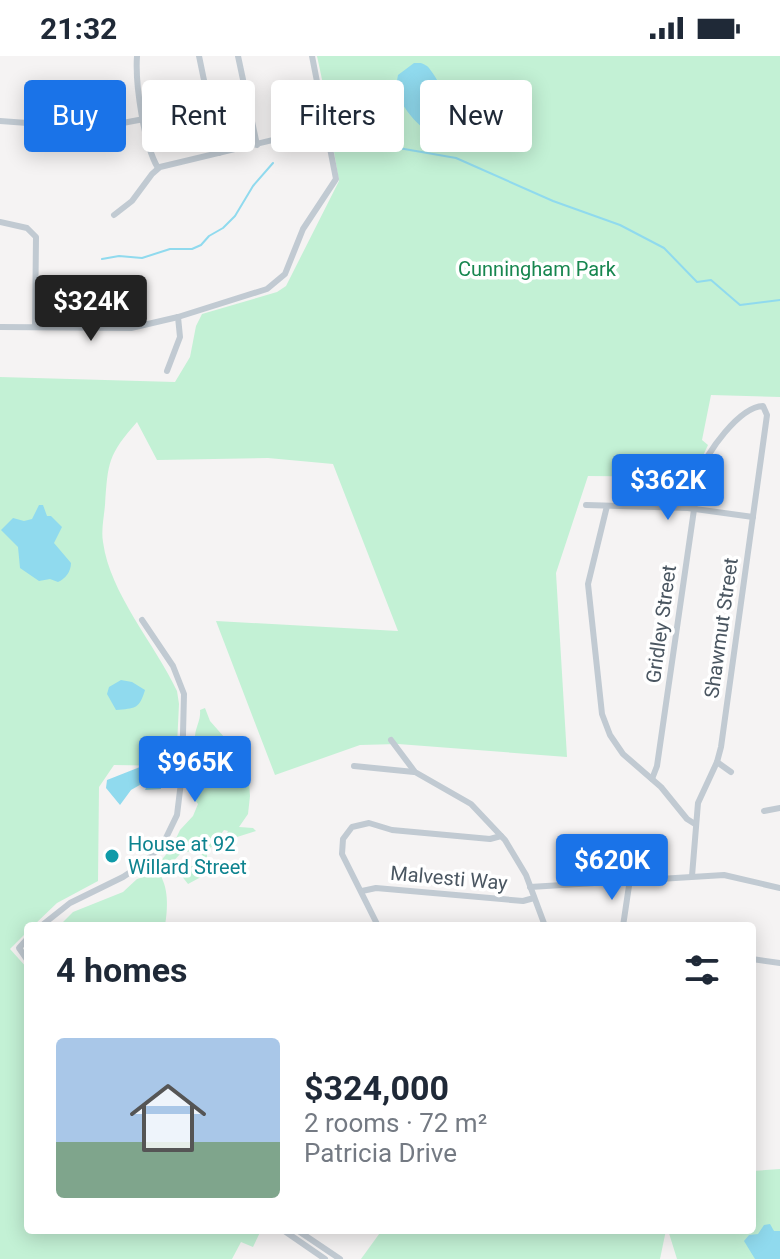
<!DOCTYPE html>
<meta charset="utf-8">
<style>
body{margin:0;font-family:Roboto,sans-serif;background:#f2f2f3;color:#1f2937;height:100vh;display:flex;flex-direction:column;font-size:30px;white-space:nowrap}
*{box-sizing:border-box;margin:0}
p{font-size:26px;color:#747a83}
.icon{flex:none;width:44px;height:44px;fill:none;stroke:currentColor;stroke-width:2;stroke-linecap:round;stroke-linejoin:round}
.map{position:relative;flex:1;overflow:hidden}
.panel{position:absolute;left:24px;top:866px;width:732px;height:312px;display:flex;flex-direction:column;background:#fff;border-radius:8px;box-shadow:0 4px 20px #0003}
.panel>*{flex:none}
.guide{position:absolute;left:24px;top:24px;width:732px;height:72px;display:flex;gap:16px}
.price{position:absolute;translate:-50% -68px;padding:0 18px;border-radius:8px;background:#1a73e8;color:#fff;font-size:26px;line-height:52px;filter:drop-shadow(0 2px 4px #0008)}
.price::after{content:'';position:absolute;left:50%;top:48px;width:24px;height:18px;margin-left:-12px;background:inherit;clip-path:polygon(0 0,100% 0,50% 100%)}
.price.selected{background:#222;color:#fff}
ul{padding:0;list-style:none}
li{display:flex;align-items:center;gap:24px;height:200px;padding:0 32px}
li+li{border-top:2px solid #e0e1e3}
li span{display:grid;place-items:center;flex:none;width:224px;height:160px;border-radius:8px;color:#555}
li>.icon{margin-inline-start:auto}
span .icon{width:96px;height:96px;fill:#fffc;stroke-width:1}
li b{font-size:34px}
h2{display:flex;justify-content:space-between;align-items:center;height:96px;padding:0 32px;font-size:34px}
.pill{padding:0 28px;border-radius:8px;background:#fff;box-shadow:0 4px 20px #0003;font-size:28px;line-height:72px}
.pill.selected{background:#1a73e8;color:#fff}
.status{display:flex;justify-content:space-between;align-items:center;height:56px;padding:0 40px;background:#fff;direction:ltr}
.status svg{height:22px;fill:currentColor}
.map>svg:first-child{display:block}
.green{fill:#c3f1d5}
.water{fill:#90daee}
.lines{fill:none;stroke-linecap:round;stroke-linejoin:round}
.stream{stroke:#90daee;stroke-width:2}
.minor{stroke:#c1cad2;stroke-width:6}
.culture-dot{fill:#0f9aa8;stroke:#fff;stroke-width:3}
.labels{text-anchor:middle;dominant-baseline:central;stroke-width:7;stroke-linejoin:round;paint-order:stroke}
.park-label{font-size:20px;fill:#17864f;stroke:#fff}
.street-label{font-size:20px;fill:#4a5661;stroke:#fff}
.culture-label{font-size:20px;fill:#0d838f;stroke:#fff;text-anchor:start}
</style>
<div class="status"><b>21:32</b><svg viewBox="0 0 49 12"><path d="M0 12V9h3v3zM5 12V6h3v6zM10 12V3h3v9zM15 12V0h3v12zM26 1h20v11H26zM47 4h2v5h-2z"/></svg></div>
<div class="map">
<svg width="780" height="1203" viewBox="0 0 780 1203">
<rect width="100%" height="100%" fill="#f5f3f3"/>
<g class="green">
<path d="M317,0h463v341l-69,-2 -9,45 6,5 -15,32 -105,-1 -32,97 11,184 -169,-13 -38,1 -85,30 -59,-154 182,10 -65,-167 -65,-6 -111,2 -20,-38c-29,33 -29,40 -32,83 -1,12 -4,25 -2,37 7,52 52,102 74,149l2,13 -3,62 -62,-1 -15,22 -1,94 -41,22 -24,23h-5v5l-18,18 18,20v261h233l-8,17 -12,-5 -9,17h-232v-882l175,5 15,-25 6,-31 6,-12 75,-22 9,-6 53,-105 -5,-29 3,-2z"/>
<path d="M205,652l5,13 22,25 17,36 1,14 -2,18 -9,13 14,1 3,3 -19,6 -11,8 -4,-3 6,-11 -4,-1 -17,23v8l7,9 -26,14 -7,-9v-4l13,-6 9,-9 -4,-5 -17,1 -18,19 -7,-6 14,-16 9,-19 13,-14 5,-12 -7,-9c6,-20 3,-39 4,-59 1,-10 6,-16 5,-26z"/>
<path d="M158,816c11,14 10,36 7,54h-106l14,-14 50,-20 14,-13z"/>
<polygon points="780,1113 780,1203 677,1203 668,1174 752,1174 752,1115"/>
<polygon points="382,1174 666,1174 660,1203 361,1203"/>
</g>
<g class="water">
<path d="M414,7c6,0 7,-1 13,3 9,8 29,48 26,58 -23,26 -47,-13 -58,-32l3,-17z"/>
<path d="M39,449h4l4,11h4l11,11 -8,16 17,20c0,9 -6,16 -13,19l-8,-3 -11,2 -19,-13 -2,-21 -17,-17 12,-12 11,3 8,-2z"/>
<path d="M121,624l11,2 13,8c-6,20 -10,18 -29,20l-9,-16 2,-7z"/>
<path d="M140,711l4,3 1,-2c11,5 17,5 16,21l-16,1 3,-7 -3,-1 -14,8 -11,15 -14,-17 1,-8z"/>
<polygon points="770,1168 774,1175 780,1175 780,1203 755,1203 744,1185 749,1179 758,1178 764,1169"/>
</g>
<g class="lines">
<g class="stream">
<polyline points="327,58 361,73 387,90 456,102 553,145 620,169 664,192 697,226 711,224 740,249 780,244"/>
<polyline points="306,70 319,60"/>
<polyline points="102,203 119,200 142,202 170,193 192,193 201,189 209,180 223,172 235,160 253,130 273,107"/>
</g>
<g class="minor">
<path d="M137,0c-2,28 7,89 21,112"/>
<polyline points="199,0 219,97"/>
<polyline points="238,0 257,89"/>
<polyline points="0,65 96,72 144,63"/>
<polyline points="114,159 132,145 152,118 160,111 327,71"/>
<polyline points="0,166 27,172 36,181 35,271"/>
<polyline points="0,271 131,272 178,261 267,233 285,218 303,173 336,123 312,0"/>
<polyline points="167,315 180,281 178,261"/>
<polyline points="586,449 688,452 753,461"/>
<polyline points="607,450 588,528 602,658 610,679 623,698 661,731 687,763 695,768"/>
<polyline points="391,684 415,716 471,748 505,784 526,819 545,870"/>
<polyline points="717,706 731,716"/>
<polyline points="354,710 414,716"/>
<path d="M652,723l5,-13 42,-291c7,-22 40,-68 64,-69l4,9 -46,332 -4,15 -19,41 -6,73"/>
<polyline points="764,755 780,752"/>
<polyline points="530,831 724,819 780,832"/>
<polyline points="362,835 376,832 523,845 534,842"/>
<polyline points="41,870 70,847 123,821 144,807 163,788 177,759 182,718 184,638 173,610 142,564"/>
<polyline points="378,870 342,798 343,783 352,771 369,767 392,774 490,783 501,780"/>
<polyline points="623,870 630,823"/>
<polyline points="28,882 19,892 28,905"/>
<polyline points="752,903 780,907"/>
<polyline points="283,1174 325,1203"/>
<polyline points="297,1174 340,1203"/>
</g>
</g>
<circle class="culture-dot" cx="112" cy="800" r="8"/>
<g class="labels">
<g class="park-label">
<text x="537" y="213">Cunningham Park</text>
</g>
<g class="street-label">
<text transform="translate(661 568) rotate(-82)">Gridley Street</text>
<text transform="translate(721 572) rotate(-82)">Shawmut Street</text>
<text transform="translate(449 822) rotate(5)">Malvesti Way</text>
</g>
<g class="culture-label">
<text x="128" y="788">House at 92<tspan x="128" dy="23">Willard Street</tspan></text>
</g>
</g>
</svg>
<b class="price selected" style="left:91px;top:287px">$324K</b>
<b class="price" style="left:668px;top:466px">$362K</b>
<b class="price" style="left:195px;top:748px">$965K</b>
<b class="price" style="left:612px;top:846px">$620K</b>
<div class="guide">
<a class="pill selected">Buy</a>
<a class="pill">Rent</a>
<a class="pill">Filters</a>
<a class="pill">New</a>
</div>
<section class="panel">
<h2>4 homes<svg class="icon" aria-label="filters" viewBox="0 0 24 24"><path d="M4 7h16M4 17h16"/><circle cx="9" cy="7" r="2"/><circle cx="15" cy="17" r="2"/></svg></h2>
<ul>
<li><span style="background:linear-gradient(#a9c7e8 65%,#7fa58c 0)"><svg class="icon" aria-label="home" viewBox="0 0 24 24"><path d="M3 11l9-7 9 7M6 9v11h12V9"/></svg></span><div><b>$324,000</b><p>2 rooms · 72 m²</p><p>Patricia Drive</p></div></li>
</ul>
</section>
</div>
